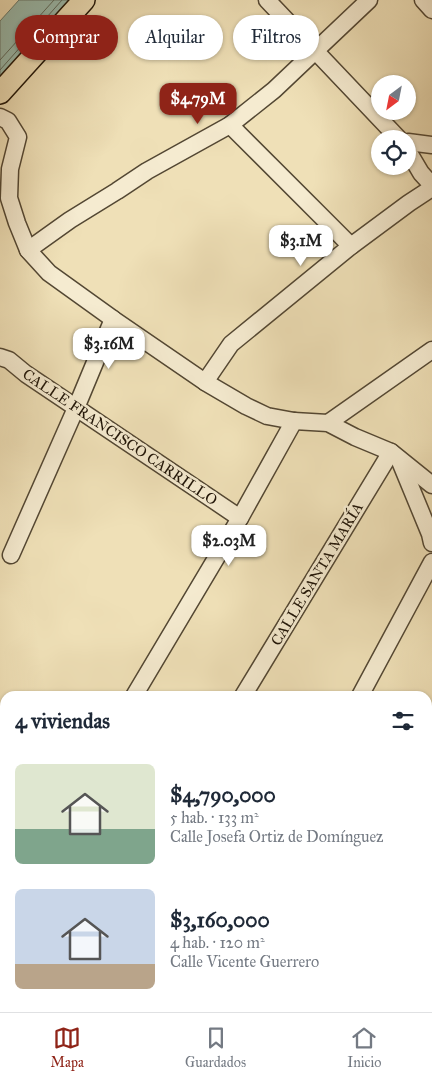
<!DOCTYPE html>
<html lang="es">
<meta charset="utf-8">
<style>
body{margin:0;font-family:"IM FELL Great Primer",serif;background:#f6f6f7;color:#1f2937;height:100vh;display:flex;flex-direction:column;font-size:19px;white-space:nowrap}
*{box-sizing:border-box;margin:0}
p{font-size:16px;color:#747a83}
.icon{flex:none;width:28px;height:28px;fill:none;stroke:currentColor;stroke-width:2;stroke-linecap:round;stroke-linejoin:round}
.map{position:relative;flex:1;overflow:hidden}
.panel{position:absolute;left:0px;top:691px;width:432px;height:321px;display:flex;flex-direction:column;background:#fff;border-radius:15px 15px 0 0;box-shadow:0 1px 4px #0004}
.panel>*{flex:none}
.hud{position:absolute;left:15px;top:15px;width:402px;height:45px;display:flex;gap:10px}
.needle{width:32px;rotate:212deg}
.fabs{position:absolute;left:371px;top:75px;display:grid;gap:10px}
.fabs a{display:grid;place-items:center;width:45px;height:45px;border-radius:50%;background:#fff;box-shadow:0 1px 4px #0004;font-size:25px}
.price{position:absolute;translate:-50% -42px;padding:0 11px;border-radius:10px;background:#fff;color:#222;font-size:16px;line-height:32px;filter:drop-shadow(0 1px 2px #0008)}
.price::after{content:'';position:absolute;left:50%;top:30px;width:15px;height:11px;margin-left:-8px;background:inherit;clip-path:polygon(0 0,100% 0,50% 100%)}
.price.selected{background:#8f2418;color:#fff}
ul{padding:0;list-style:none}
li{display:flex;align-items:center;gap:15px;height:125px;padding:0 15px}
li span{display:grid;place-items:center;flex:none;width:140px;height:100px;border-radius:8px;color:#555}
li>.icon{margin-inline-start:auto}
span .icon{width:60px;height:60px;fill:#fffc;stroke-width:1}
li b{font-size:21px}
h2{display:flex;justify-content:space-between;align-items:center;height:60px;padding:0 15px;font-size:21px}
.chip{padding:0 18px;border-radius:22px;background:#fff;box-shadow:0 1px 4px #0004;font-size:18px;line-height:45px}
.chip.selected{background:#8f2418;color:#fff}
.menu{display:flex;justify-content:space-around;align-items:center;height:70px;border-top:1px solid #e0e1e3;background:#fff;font-size:14px;color:#747a83}
.menu a{display:grid;justify-items:center;gap:2px}
.menu .selected{color:#8f2418}
.map>svg:first-child{display:block}
.water{fill:#9abdb0;stroke:#69796c}
.lines{fill:none;stroke-linecap:round;stroke-linejoin:round}
.shore{stroke:#5c685c;stroke-width:1}
.minor-casing{stroke:#534733;stroke-width:19}
.major-casing{stroke:#1f1407;stroke-width:24}
.minor{stroke:#f5ebd0;stroke-width:16}
.major{stroke:#efe0b7;stroke-width:21}
.labels{text-anchor:middle;dominant-baseline:central;stroke-width:5;stroke-linejoin:round;paint-order:stroke}
.street-label{font-size:15px;fill:#1f1407;stroke:#f5ebd0}
</style>
<div class="map">
<svg width="432" height="1012" viewBox="0 0 432 1012">
<rect width="100%" height="100%" fill="#efe0b7"/>
<filter id="stains"><feTurbulence type="fractalNoise" baseFrequency=".004" numOctaves="4"/><feColorMatrix values="0 0 0 0 .2 0 0 0 0 .09 0 0 0 0 .02 0 0 0 .5 -.17"/></filter>
<radialGradient id="worn" r=".72"><stop offset=".6" stop-color="#630" stop-opacity="0"/><stop offset="1" stop-color="#630" stop-opacity=".3"/></radialGradient>
<polygon class="water" points="19,0 69,0 0,77 0,21"/>
<g class="lines">
<g class="shore">
<polyline points="0,60 54,0"/>
<polyline points="0,70 62,0"/>
</g>
<g class="minor-casing">
<g id="minor">
<polyline points="267,0 399,139"/>
<polyline points="423,0 432,10"/>
<polyline points="0,117 8,121 18,137 10,169 9,198 17,223 28,250 49,273 113,319 205,382 246,406 267,416 294,421 328,423 355,437 391,452 432,485"/>
<polyline points="230,125 351,246"/>
<polyline points="408,142 432,145"/>
<polyline points="408,151 421,173 432,185"/>
<polyline points="28,250 70,220 117,191 147,171 230,125 274,90 369,0"/>
<polyline points="0,357 9,360 26,374 240,518"/>
<polyline points="205,382 231,344 351,246 409,203 432,188"/>
<polyline points="328,423 432,350"/>
<polyline points="399,459 430,534 432,543"/>
<polyline points="11,555 76,408 113,319"/>
<polyline points="134,696 240,518 294,421"/>
<polyline points="243,696 391,452"/>
<polyline points="360,696 432,562"/>
<polyline points="428,772 432,765"/>
<polyline points="0,775 5,778"/>
<polyline points="0,943 5,927"/>
<polyline points="54,1012 54,1008"/>
<polyline points="193,1012 193,1008"/>
<polyline points="286,1012 287,1008"/>
<polyline points="385,1012 385,1008"/>
</g>
</g>
<g class="major-casing">
<polyline id="major" points="0,93 84,0"/>
</g>
<use href="#minor" class="minor"/>
<use href="#major" class="major"/>
</g>
<g class="labels">
<g class="street-label">
<text transform="translate(120 437) rotate(34)">CALLE FRANCISCO CARRILLO</text>
<text transform="translate(317 574) rotate(-59)">CALLE SANTA MARÍA</text>
</g>
</g>
<rect width="100%" height="100%" filter="url(#stains)"/>
<rect width="100%" height="100%" fill="url(#worn)"/>
</svg>
<div class="fabs">
<a><svg class="needle" viewBox="-14 -14 28 28"><path d="M0-13l5 13h-10z" fill="#e53935"/><path d="M0 13l5-13h-10z" fill="#747a83"/></svg></a>
<a><svg class="icon" aria-label="locate" viewBox="0 0 24 24"><circle cx="12" cy="12" r="6"/><path d="M12 2v4M12 18v4M2 12h4M18 12h4"/></svg></a>
</div>
<b class="price selected" style="left:198px;top:125px">$4.79M</b>
<b class="price" style="left:301px;top:267px">$3.1M</b>
<b class="price" style="left:109px;top:370px">$3.16M</b>
<b class="price" style="left:229px;top:567px">$2.03M</b>
<div class="hud">
<a class="chip selected">Comprar</a>
<a class="chip">Alquilar</a>
<a class="chip">Filtros</a>
</div>
<section class="panel">
<h2>4 viviendas<svg class="icon" aria-label="filters" viewBox="0 0 24 24"><path d="M4 7h16M4 17h16"/><circle cx="9" cy="7" r="2"/><circle cx="15" cy="17" r="2"/></svg></h2>
<ul>
<li><span style="background:linear-gradient(#dfe7d0 65%,#7fa58c 0)"><svg class="icon" aria-label="home" viewBox="0 0 24 24"><path d="M3 11l9-7 9 7M6 9v11h12V9"/></svg></span><div><b>$4,790,000</b><p>5 hab. · 133 m²</p><p>Calle Josefa Ortiz de Domínguez</p></div></li>
<li><span style="background:linear-gradient(#c9d6e8 75%,#b9a48a 0)"><svg class="icon" aria-label="home" viewBox="0 0 24 24"><path d="M3 11l9-7 9 7M6 9v11h12V9"/></svg></span><div><b>$3,160,000</b><p>4 hab. · 120 m²</p><p>Calle Vicente Guerrero</p></div></li>
</ul>
</section>
</div>
<nav class="menu">
<a class="selected"><svg class="icon" aria-label="map" viewBox="0 0 24 24"><path d="M3 6l6-2 6 2 6-2v14l-6 2-6-2-6 2zM9 4v14M15 6v14"/></svg>Mapa</a>
<a><svg class="icon" aria-label="saved" viewBox="0 0 24 24"><path d="M7 4h10v16l-5-4-5 4z"/></svg>Guardados</a>
<a><svg class="icon" aria-label="home" viewBox="0 0 24 24"><path d="M3 11l9-7 9 7M6 9v11h12V9"/></svg>Inicio</a>
</nav>
